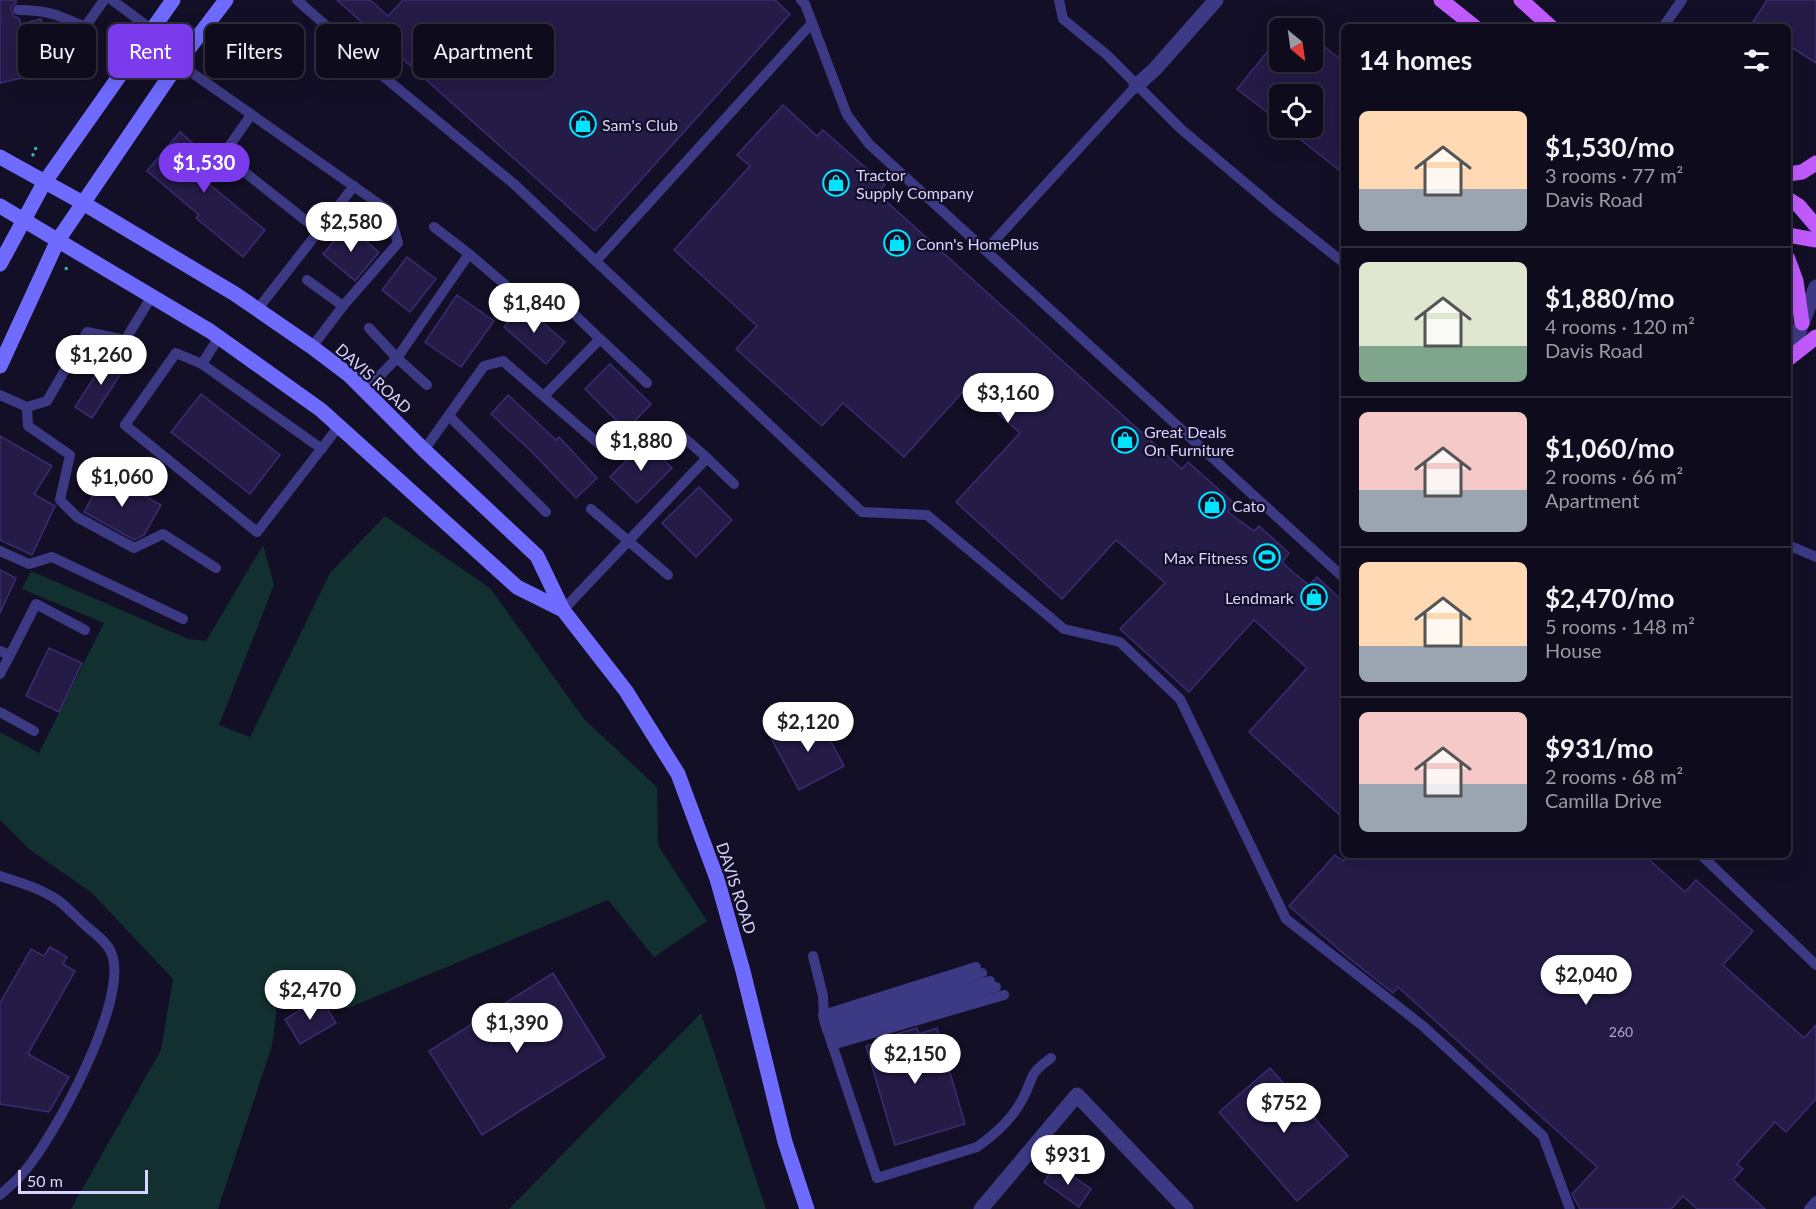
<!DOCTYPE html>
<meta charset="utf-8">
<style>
body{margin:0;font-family:Lato,sans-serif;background:#171425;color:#f1f3f6;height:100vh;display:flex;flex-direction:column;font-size:22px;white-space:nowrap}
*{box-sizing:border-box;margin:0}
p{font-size:20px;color:#9b9ba3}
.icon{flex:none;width:33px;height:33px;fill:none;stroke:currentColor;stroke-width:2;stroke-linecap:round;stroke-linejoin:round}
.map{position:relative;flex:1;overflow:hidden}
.details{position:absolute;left:1341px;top:24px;width:450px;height:834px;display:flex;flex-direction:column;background:#0e0b1c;border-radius:9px;box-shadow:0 6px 24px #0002,0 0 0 2px #2e2b3b}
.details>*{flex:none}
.top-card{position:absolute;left:18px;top:24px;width:570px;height:54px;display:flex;gap:12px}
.needle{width:39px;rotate:151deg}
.controls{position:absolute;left:1269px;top:18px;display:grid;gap:12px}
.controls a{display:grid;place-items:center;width:54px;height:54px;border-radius:9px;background:#0e0b1c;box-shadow:0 6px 24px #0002,0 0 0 2px #2e2b3b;font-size:30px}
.scale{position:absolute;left:18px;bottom:15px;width:130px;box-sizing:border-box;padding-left:6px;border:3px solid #d9d4ff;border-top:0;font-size:16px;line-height:21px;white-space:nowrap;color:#d9d4ff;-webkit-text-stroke:4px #130f26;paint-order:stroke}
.price{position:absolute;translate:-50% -51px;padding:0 14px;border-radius:21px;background:#fff;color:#222;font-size:20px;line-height:39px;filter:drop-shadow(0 2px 3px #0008)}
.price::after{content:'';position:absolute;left:50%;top:36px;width:18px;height:14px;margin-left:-9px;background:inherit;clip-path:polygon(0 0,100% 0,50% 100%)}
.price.on{background:#7c3aed;color:#fff}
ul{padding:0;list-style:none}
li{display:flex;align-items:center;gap:18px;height:150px;padding:0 18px}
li+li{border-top:2px solid #2e2b3b}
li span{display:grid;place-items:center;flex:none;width:168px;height:120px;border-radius:9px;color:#555}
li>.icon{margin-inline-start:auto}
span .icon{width:72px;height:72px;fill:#fffc;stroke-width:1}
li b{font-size:26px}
h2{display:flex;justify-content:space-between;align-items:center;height:72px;padding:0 18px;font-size:26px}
.tag{padding:0 21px;border-radius:9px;background:#0e0b1c;box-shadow:0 6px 24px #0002,0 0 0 2px #2e2b3b;font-size:21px;line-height:54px}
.tag.on{background:#7c3aed;color:#fff}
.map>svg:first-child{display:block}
.green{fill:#12302f}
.building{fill:#241b47;stroke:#3b2d73;stroke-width:1.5}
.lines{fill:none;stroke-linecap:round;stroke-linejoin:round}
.path{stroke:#2fb8b0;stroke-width:3;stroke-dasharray:3 4.5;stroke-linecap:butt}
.lane{stroke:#3d3a85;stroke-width:10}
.street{stroke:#3d3a85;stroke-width:15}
.secondary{stroke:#6f6bff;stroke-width:15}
.primary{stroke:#c25bff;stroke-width:15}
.labels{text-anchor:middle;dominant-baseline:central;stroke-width:4.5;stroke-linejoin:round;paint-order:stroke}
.number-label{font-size:14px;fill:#aca6d1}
.poi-label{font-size:16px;fill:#d9d4ff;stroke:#130f26;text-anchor:start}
.street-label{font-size:16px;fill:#d9d4ff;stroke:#130f26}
</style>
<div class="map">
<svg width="1816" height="1209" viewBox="0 0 1816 1209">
<rect width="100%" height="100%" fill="#130f26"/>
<g class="green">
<polygon points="385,516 490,588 584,719 657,787 658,845 707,921 654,957 608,900 348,1008 280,982 272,1046 218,1209 71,1209 161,1050 173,979 92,893 29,849 0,820 0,732 39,753 104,623 22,589 31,571 188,639 206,641 263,545 274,585 219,725 250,737 330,573"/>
<polygon points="701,1013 766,1209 509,1209"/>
</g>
<g class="building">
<polygon points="0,0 16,0 16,3 12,6 11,10 14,16 19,18 21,24 41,19 42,23 38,26 37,31 40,36 45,37 48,51 43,57 43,61 45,66 52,67 53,71 0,83"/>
<polygon points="337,0 370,0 388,16 403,0 775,0 790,14 595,231"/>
<polygon points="1767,0 1816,0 1816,63 1788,45 1788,27 1761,27 1753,22"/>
<polygon points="1280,36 1280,62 1312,62 1312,37 1344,62 1344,174 1286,128 1312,128 1312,94 1280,94 1280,122 1237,89"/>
<polygon points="783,105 817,136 823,130 885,185 877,193 1182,469 1188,462 1235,504 1228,512 1254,531 1259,526 1289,553 1282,562 1295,574 1309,585 1317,577 1344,602 1344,819 1249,732 1307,668 1254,620 1189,692 1120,629 1165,583 1116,540 1062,599 956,502 1020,433 968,386 904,457 843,403 822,426 736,349 757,326 674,250 750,166 737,155"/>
<polygon points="180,132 216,163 203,179 265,230 243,257 196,218 199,215 147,171"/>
<polygon points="347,226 379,252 355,281 323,254"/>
<polygon points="407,257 436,279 410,312 382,290"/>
<polygon points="457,295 494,321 461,367 425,342"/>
<polygon points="523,305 565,342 546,364 504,327"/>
<polygon points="109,354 126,366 92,418 75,407"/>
<polygon points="610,364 651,404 626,430 585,389"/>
<polygon points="201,394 280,455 250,494 171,432"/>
<polygon points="508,395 556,440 559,437 597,478 576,498 532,452 491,414"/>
<polygon points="0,436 52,466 34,494 55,506 32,555 0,540"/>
<polygon points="645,442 672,468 637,503 610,477"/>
<polygon points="105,474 161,505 144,535 134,540 84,512"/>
<polygon points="699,487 732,520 696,557 662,523"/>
<polygon points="0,570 16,578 0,613"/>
<polygon points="49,648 82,663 59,712 26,696"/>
<polygon points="817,716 844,766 799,790 772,740"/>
<polygon points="1335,855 1343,861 1349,855 1644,855 1685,892 1696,880 1753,931 1723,965 1804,1038 1816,1025 1816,1099 1786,1132 1775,1122 1737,1164 1743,1169 1733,1180 1765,1209 1697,1209 1683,1196 1671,1209 1580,1209 1572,1194 1597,1167 1398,987 1393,993 1345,955 1289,906"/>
<polygon points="50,947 67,957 63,964 75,971 28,1054 69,1077 49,1112 0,1104 0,1003 31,949 44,956"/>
<polygon points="553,973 605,1057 482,1135 429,1051"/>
<polygon points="321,998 336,1023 300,1044 285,1019"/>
<polygon points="917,1028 919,1034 937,1028 965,1124 895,1145 866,1046 886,1040 886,1037"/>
<polygon points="1270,1068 1348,1156 1297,1201 1219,1112"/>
<polygon points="1056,1164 1091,1189 1079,1207 1044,1182"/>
</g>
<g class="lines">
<g class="path">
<polyline points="32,156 36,151 35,144"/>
<polyline points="66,267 67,273"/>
</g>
<g class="lane">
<polyline points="112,0 151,29"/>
<polyline points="297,0 384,77 514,184 862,512 927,515 1064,629 1120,642 1180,699 1286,919 1423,1026 1543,1136 1570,1209"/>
<polyline points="801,0 805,4 847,115 869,144 1344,578"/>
<polyline points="1059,0 1063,19 1107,55 1181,129 1276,209 1344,263"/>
<path d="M18,10c29,0 40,5 67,17l-35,33"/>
<polyline points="1663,27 1682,0"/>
<polyline points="44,30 85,27 104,0"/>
<polyline points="178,63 389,211 398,243 343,306 312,347"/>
<polyline points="251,115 223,155 319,231"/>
<polyline points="434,227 469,254"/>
<polyline points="986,250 1136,86"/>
<polyline points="596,261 812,23"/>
<polyline points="307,280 343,306"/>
<polyline points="257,310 354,186"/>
<polyline points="573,313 600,339"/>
<polyline points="369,328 397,358 427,385"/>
<polyline points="202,364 219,337"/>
<polyline points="365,391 397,358 469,254 508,287"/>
<polyline points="0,395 27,407 47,401 87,332 125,340 152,296"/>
<polyline points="544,396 600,339 647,383"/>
<polyline points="27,407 28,426 70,455 60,500 77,517 134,548 163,534 216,568"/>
<polyline points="449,416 546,512"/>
<polyline points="681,435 707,458"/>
<polyline points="322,449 202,364 176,353 125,425 257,532 339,426"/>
<polyline points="424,450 484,366 503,361 599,444"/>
<polyline points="591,509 668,575"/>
<polyline points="1788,545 1816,557"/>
<polyline points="0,551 29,564 52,557 183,619"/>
<polyline points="563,610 707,458 734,484"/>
<polyline points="0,651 10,655 0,674"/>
<polyline points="10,655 36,604 85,630"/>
<polyline points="0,712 34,731"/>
<polyline points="1701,855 1816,965"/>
<path d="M0,876c19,6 42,13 59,25 10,8 18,17 27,25 9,8 20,15 25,26 20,45 -57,186 -88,221 -7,8 -15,15 -23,22"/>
<path d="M813,956l10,40 1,24 53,158 100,-31c17,-12 35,-28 45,-47 13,-23 4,-24 29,-42"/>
<polyline points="823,1015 976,967"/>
<polyline points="825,1023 982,973"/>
<polyline points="827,1030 990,981"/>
<polyline points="830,1038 996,987"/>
<polyline points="832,1045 1004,995"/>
<polyline points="1809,1209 1816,1201"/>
</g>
<g class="street">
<polyline points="1136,86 1155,69 1216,0"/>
<polyline points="1788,348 1798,334 1816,287"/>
<polyline points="981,1209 1077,1095 1186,1209"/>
</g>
<g class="secondary">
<polyline points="0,157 83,203 235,294 312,347 349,375 424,450 537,556 563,610 626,691 678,774 717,879 743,971 785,1142 807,1209"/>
<polyline points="0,206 210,331 321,410 517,587 563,610"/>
<polyline points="0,264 44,183 173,0"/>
<polyline points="0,366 58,240 184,55 226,0"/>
</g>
<g class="primary">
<polyline points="1441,0 1475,27"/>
<polyline points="1521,0 1551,27"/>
<polyline points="1788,174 1802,172 1816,163"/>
<polyline points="1788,199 1799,206 1816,226"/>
<polyline points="1788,235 1816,240"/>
<polyline points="1788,259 1796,281 1802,323"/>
<polyline points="1788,359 1816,337"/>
</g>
</g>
<defs>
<g id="shop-ring" transform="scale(1.35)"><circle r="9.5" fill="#130f26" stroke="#00e5ff" stroke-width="1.5"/><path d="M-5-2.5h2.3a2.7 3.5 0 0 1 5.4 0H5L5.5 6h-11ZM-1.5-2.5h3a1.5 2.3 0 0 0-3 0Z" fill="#00e5ff"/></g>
<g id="stadium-ring" transform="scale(1.35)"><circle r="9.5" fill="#130f26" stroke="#00e5ff" stroke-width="1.5"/><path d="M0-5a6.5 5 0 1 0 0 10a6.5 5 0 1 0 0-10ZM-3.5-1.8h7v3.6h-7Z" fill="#00e5ff"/></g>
</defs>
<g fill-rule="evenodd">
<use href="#shop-ring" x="583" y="124"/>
<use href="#shop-ring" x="836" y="183"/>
<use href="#shop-ring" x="897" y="243"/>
<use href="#shop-ring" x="1125" y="440"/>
<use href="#shop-ring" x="1212" y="505"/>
<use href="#stadium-ring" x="1267" y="557"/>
<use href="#shop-ring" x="1314" y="597"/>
</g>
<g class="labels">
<g class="number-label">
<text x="1621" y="1031">260</text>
</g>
<g class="poi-label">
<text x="602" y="124">Sam's Club</text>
<text x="856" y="174">Tractor<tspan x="856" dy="18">Supply Company</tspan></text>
<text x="916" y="243">Conn's HomePlus</text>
<text x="1144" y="431">Great Deals<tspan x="1144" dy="18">On Furniture</tspan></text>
<text x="1232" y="505">Cato</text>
<text x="1248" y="557" text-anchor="end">Max Fitness</text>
<text x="1294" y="597" text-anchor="end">Lendmark</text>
</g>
<g class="street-label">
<text transform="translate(374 378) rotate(42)">DAVIS ROAD</text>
<text transform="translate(737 888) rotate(72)">DAVIS ROAD</text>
</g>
</g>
</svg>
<div class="controls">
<a><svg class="needle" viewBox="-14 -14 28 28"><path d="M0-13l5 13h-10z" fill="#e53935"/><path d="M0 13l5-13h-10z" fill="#9b9ba3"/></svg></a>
<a><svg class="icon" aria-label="locate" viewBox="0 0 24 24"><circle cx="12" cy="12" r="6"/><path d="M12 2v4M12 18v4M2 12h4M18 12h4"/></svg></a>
</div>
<div class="scale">50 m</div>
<b class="price on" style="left:204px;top:194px">$1,530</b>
<b class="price" style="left:351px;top:253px">$2,580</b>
<b class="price" style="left:534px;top:334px">$1,840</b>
<b class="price" style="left:101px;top:386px">$1,260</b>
<b class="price" style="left:1008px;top:424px">$3,160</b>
<b class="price" style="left:641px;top:472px">$1,880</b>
<b class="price" style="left:122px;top:508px">$1,060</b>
<b class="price" style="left:808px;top:753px">$2,120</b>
<b class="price" style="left:1586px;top:1006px">$2,040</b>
<b class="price" style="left:310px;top:1021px">$2,470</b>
<b class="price" style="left:517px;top:1054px">$1,390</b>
<b class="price" style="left:915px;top:1085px">$2,150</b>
<b class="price" style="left:1284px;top:1134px">$752</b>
<b class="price" style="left:1068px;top:1186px">$931</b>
<div class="top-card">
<a class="tag">Buy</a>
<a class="tag on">Rent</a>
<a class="tag">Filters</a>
<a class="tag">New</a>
<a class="tag">Apartment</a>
</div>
<section class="details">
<h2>14 homes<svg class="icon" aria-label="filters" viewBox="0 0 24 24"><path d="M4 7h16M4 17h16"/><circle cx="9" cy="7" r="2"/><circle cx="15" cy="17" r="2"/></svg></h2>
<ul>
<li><span style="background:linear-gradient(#ffd9b3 65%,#9aa5b1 0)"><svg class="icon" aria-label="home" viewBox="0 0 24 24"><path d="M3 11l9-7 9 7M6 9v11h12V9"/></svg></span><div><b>$1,530/mo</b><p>3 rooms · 77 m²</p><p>Davis Road</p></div></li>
<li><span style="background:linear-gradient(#dfe7d0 70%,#7fa58c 0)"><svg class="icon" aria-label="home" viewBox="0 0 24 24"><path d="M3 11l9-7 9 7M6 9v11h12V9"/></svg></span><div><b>$1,880/mo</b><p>4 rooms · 120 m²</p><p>Davis Road</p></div></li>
<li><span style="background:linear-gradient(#f6c9c9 65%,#9aa5b1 0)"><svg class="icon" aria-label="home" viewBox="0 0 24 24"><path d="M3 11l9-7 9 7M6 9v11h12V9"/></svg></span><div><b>$1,060/mo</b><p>2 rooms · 66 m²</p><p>Apartment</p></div></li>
<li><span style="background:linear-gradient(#ffd9b3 70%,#9aa5b1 0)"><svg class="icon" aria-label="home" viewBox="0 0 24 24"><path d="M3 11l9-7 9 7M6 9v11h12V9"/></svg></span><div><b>$2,470/mo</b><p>5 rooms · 148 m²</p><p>House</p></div></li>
<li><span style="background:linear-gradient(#f6c9c9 60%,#9aa5b1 0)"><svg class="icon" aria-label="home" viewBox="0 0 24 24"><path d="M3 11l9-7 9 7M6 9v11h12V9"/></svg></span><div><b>$931/mo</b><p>2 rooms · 68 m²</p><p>Camilla Drive</p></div></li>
</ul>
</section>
</div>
